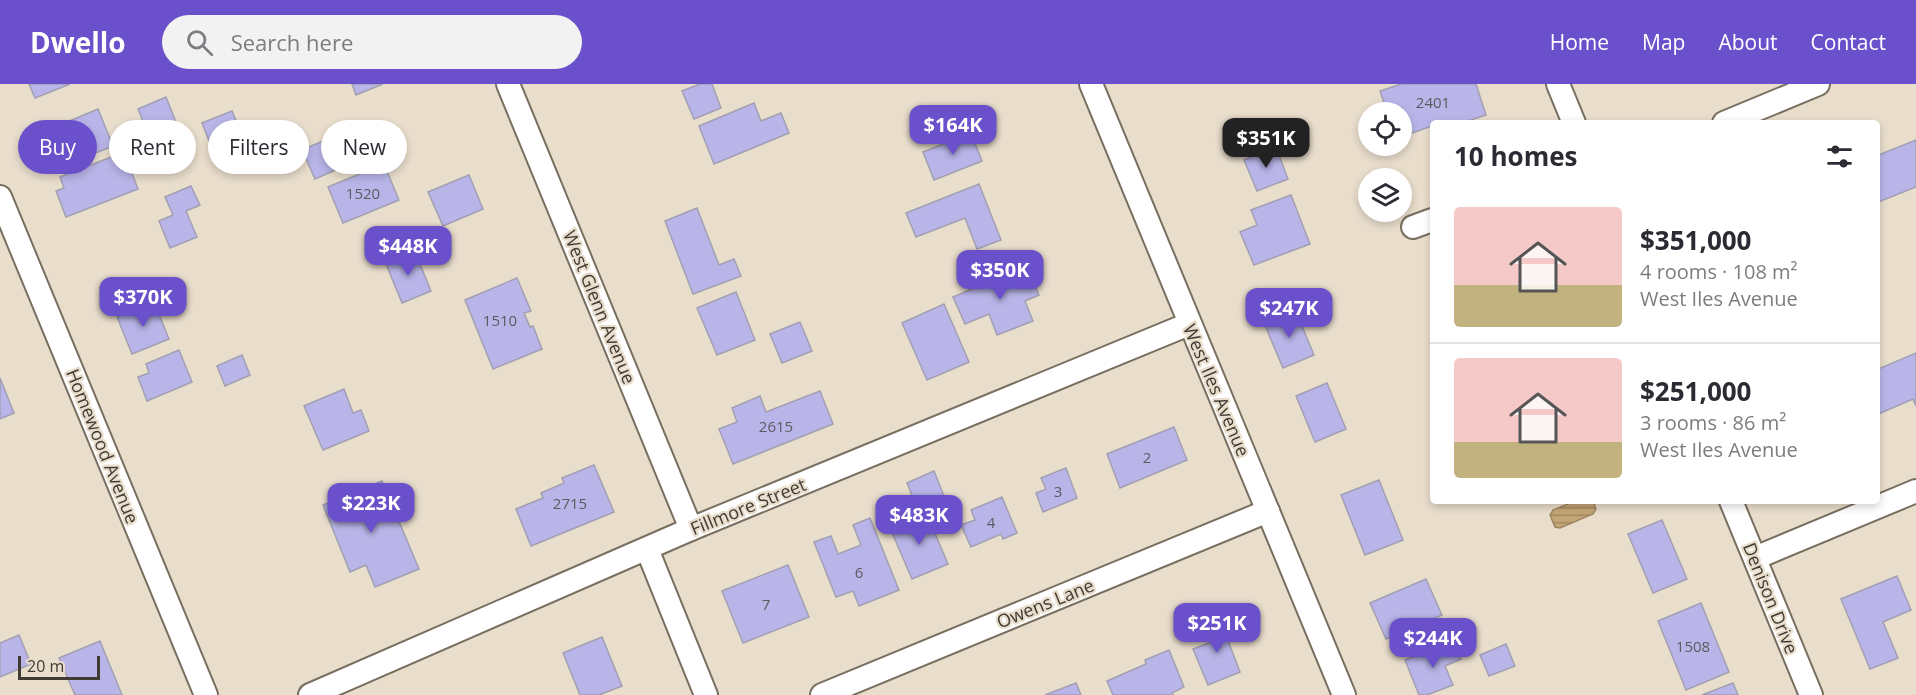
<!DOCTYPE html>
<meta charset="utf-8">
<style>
body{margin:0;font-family:"Open Sans",sans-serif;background:#f2f2f3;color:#2b2b33;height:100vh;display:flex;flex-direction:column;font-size:22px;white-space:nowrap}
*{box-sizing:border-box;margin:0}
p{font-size:20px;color:#7c7c81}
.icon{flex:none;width:33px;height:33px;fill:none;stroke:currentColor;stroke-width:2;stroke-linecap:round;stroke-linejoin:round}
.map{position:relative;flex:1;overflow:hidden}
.details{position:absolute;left:1430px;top:36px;width:450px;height:384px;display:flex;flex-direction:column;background:#fff;border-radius:6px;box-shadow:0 3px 9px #0003}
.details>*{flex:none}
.banner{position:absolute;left:18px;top:36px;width:570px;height:54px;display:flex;gap:12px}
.controls{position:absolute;left:1358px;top:18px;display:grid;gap:12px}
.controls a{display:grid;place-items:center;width:54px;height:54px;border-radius:50%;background:#fff;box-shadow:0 3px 9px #0003;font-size:30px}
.scale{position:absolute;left:18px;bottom:15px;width:82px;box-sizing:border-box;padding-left:6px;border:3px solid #3f3b34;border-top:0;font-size:16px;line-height:21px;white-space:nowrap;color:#3f3b34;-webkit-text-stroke:4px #e9ddcc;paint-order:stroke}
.price{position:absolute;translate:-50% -51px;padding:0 14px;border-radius:12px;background:#6a51cb;color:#fff;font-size:20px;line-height:39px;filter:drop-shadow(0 2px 3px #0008)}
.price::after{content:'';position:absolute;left:50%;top:36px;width:18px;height:14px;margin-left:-9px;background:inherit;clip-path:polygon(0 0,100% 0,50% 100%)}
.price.selected{background:#222;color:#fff}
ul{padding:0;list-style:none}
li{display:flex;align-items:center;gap:18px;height:150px;padding:0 24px}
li+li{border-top:2px solid #e1e1e2}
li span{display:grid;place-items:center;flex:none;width:168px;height:120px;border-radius:6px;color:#555}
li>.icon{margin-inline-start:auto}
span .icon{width:72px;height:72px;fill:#fffc;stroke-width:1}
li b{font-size:26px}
h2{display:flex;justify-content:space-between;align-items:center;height:72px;padding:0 24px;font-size:26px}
.tag{padding:0 21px;border-radius:27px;background:#fff;box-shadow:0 3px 9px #0003;font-size:21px;line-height:54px}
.tag.selected{background:#6a51cb;color:#fff}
header{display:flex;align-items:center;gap:36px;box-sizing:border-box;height:84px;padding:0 30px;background:#6a51cb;color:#fff}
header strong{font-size:28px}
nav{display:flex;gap:33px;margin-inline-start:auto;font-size:21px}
.search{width:420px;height:54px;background:#f2f2f3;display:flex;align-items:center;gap:15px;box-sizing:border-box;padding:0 21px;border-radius:33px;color:#7c7c81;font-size:22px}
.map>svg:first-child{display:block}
.water{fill:url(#water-rules);stroke:#9d8662;stroke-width:1.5}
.building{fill:#b9b5e9;stroke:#a1a0b2;stroke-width:1.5}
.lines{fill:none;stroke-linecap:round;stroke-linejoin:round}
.minor-casing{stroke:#796f60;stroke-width:26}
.minor{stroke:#fff;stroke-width:22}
.labels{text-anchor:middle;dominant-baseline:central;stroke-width:4.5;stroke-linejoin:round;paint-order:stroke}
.number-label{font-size:15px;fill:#5e5a61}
.street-label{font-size:18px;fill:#3f3b34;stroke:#e9ddcc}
</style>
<header>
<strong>Dwello</strong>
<div class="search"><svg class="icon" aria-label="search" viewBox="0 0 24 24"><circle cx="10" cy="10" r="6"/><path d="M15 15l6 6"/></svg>Search here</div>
<nav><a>Home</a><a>Map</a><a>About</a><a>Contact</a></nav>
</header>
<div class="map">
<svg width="1916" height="611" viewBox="0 0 1916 611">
<defs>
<pattern id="water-rules" width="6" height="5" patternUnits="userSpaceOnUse" patternTransform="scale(1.5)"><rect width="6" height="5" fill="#c5a675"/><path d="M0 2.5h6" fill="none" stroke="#a18861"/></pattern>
</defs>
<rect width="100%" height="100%" fill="#e9ddcc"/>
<polygon class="water" points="1575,417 1593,417 1596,425 1593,430 1560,444 1555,443 1550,431 1553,426"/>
<g class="building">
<polygon points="29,0 70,0 35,14"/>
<polygon points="352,0 383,0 356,11"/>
<polygon points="700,0 712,0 721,24 694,35 682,7"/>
<polygon points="1401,0 1476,0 1486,31 1462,39 1432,39 1432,42 1401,53 1401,28 1387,28 1380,7"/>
<polygon points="166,13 178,43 150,54 138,25"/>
<polygon points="754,19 761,37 781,29 789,49 714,80 699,42"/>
<polygon points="98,25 113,62 50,87 36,51"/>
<polygon points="232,27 249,67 218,80 202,39"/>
<polygon points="365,39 377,68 315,95 302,66"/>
<polygon points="971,49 982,77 934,96 923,68"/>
<polygon points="289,54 297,74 272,85 264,64"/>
<polygon points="1916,56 1916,103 1876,119 1876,72"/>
<polygon points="1276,63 1288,95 1257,107 1244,76"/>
<polygon points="124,68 138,105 66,133 56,107 64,104 60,93"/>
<polygon points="384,80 399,116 343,139 328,103"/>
<polygon points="469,91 483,125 443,142 428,108"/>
<polygon points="979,100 1001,156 977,165 965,134 916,153 906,129"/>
<polygon points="191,102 200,121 186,127 197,153 170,164 159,137 173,131 165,113"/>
<polygon points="1291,111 1310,160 1254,181 1240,148 1257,141 1251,126"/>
<polygon points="697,124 719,181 734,175 741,192 693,210 665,137"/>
<polygon points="415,168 431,207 402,219 386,180"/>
<polygon points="1027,182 1039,211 1025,217 1033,237 997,251 989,230 965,240 953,213"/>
<polygon points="517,194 531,227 524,229 530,243 533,242 542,265 493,285 465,216"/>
<polygon points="736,208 755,256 717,271 697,224"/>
<polygon points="154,218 169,255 132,270 117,233"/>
<polygon points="944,220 969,278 927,296 902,239"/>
<polygon points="1295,225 1314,271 1283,284 1264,239"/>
<polygon points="800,238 812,267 782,279 770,250"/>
<polygon points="179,266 192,298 147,317 138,293 149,289 146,280"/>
<polygon points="1916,269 1916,322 1913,315 1876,331 1876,286"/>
<polygon points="242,271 250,291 225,302 217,282"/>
<polygon points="0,294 14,329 0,335"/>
<polygon points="1327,299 1346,345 1315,358 1296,312"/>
<polygon points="344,305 353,329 361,326 369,347 323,366 304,322"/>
<polygon points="820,307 833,340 733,380 719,345 737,338 732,324 760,312 766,328"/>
<polygon points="1174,343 1187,376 1120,404 1107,370"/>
<polygon points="594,381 614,428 531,462 516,425 543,414 541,409 564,399 562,394"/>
<polygon points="1066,384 1077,414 1043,428 1036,409 1046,405 1041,394"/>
<polygon points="934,387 946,417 919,429 907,399"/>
<polygon points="1379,396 1403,456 1365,471 1341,411"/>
<polygon points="382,397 419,485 375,503 366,481 350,488 323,421"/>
<polygon points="1002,413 1017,449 1003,455 1001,450 971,463 961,441 975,436 971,426"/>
<polygon points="926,428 948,480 912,495 890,444"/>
<polygon points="870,434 899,506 859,522 853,507 836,513 814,458 831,452 838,470 861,461 853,441"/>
<polygon points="1662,436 1687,495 1653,509 1628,450"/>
<polygon points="788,481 809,533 743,559 722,507"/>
<polygon points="1897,492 1911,526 1883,538 1898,574 1870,585 1841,515"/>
<polygon points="1426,495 1442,531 1386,555 1370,519"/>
<polygon points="1701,519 1729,588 1686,606 1658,537"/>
<polygon points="1218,530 1240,588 1208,601 1193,565 1214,557 1205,535"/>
<polygon points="19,551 31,580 0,593 0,559"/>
<polygon points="602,553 622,602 599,611 580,611 563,569"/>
<polygon points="100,557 122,611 75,611 59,574"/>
<polygon points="1454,557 1461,575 1445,582 1453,601 1427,611 1419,611 1405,576"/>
<polygon points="1506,560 1515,582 1489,592 1480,571"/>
<polygon points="1169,566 1184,603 1172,609 1173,611 1113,611 1107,597 1146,580 1145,576"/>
<polygon points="1076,599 1081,611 1045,611"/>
<polygon points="1733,599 1738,611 1702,611"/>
</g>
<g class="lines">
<g class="minor-casing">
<g id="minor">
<polyline points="508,0 691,445"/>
<polyline points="1091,0 1344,611"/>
<polyline points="1558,0 1574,39"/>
<polyline points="1724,39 1818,0"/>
<polyline points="0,113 206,611"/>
<polyline points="1413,143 1432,136"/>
<polyline points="1731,417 1811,611"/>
<polyline points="647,465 706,611"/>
<polyline points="1755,474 1916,407"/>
<polyline points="310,611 691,445 1189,240"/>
<polyline points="822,611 1268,427"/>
</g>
</g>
<use href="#minor" class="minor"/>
</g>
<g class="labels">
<g class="number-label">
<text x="1433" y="18">2401</text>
<text x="363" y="109">1520</text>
<text x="500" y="236">1510</text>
<text x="776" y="342">2615</text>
<text x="1147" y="373">2</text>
<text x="1058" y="407">3</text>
<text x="570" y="419">2715</text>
<text x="991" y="438">4</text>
<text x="859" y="488">6</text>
<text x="766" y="520">7</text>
<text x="1693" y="562">1508</text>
</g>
<g class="street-label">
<text transform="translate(600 223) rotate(68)">West Glenn Avenue</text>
<text transform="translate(1217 306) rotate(67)">West Iles Avenue</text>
<text transform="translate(103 362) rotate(68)">Homewood Avenue</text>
<text transform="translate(748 422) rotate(-22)">Fillmore Street</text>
<text transform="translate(1771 514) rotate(68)">Denison Drive</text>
<text transform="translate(1045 519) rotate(-22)">Owens Lane</text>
</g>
</g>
</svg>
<div class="controls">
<a><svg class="icon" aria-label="locate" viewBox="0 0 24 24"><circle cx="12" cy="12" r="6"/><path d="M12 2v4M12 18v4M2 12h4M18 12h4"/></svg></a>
<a><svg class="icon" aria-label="layers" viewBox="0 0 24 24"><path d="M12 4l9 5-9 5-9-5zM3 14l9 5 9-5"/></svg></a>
</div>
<div class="scale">20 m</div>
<b class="price" style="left:953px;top:72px">$164K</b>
<b class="price selected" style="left:1266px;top:85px">$351K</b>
<b class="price" style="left:408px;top:193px">$448K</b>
<b class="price" style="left:1000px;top:217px">$350K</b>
<b class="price" style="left:143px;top:244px">$370K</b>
<b class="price" style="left:1289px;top:255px">$247K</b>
<b class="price" style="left:371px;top:450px">$223K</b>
<b class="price" style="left:919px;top:462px">$483K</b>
<b class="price" style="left:1217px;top:570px">$251K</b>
<b class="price" style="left:1433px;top:585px">$244K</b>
<div class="banner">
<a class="tag selected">Buy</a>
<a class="tag">Rent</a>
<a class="tag">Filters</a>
<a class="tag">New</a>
</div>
<section class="details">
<h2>10 homes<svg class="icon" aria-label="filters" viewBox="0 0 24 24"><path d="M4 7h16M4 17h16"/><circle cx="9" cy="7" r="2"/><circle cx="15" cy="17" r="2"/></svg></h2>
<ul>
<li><span style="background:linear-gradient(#f6c9c9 65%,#c2b280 0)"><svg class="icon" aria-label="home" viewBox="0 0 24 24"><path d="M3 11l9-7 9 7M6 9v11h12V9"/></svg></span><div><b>$351,000</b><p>4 rooms · 108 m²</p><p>West Iles Avenue</p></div></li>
<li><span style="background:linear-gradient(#f6c9c9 70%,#c2b280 0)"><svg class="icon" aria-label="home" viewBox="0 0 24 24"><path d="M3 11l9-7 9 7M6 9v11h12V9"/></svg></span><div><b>$251,000</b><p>3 rooms · 86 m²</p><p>West Iles Avenue</p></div></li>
</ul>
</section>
</div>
